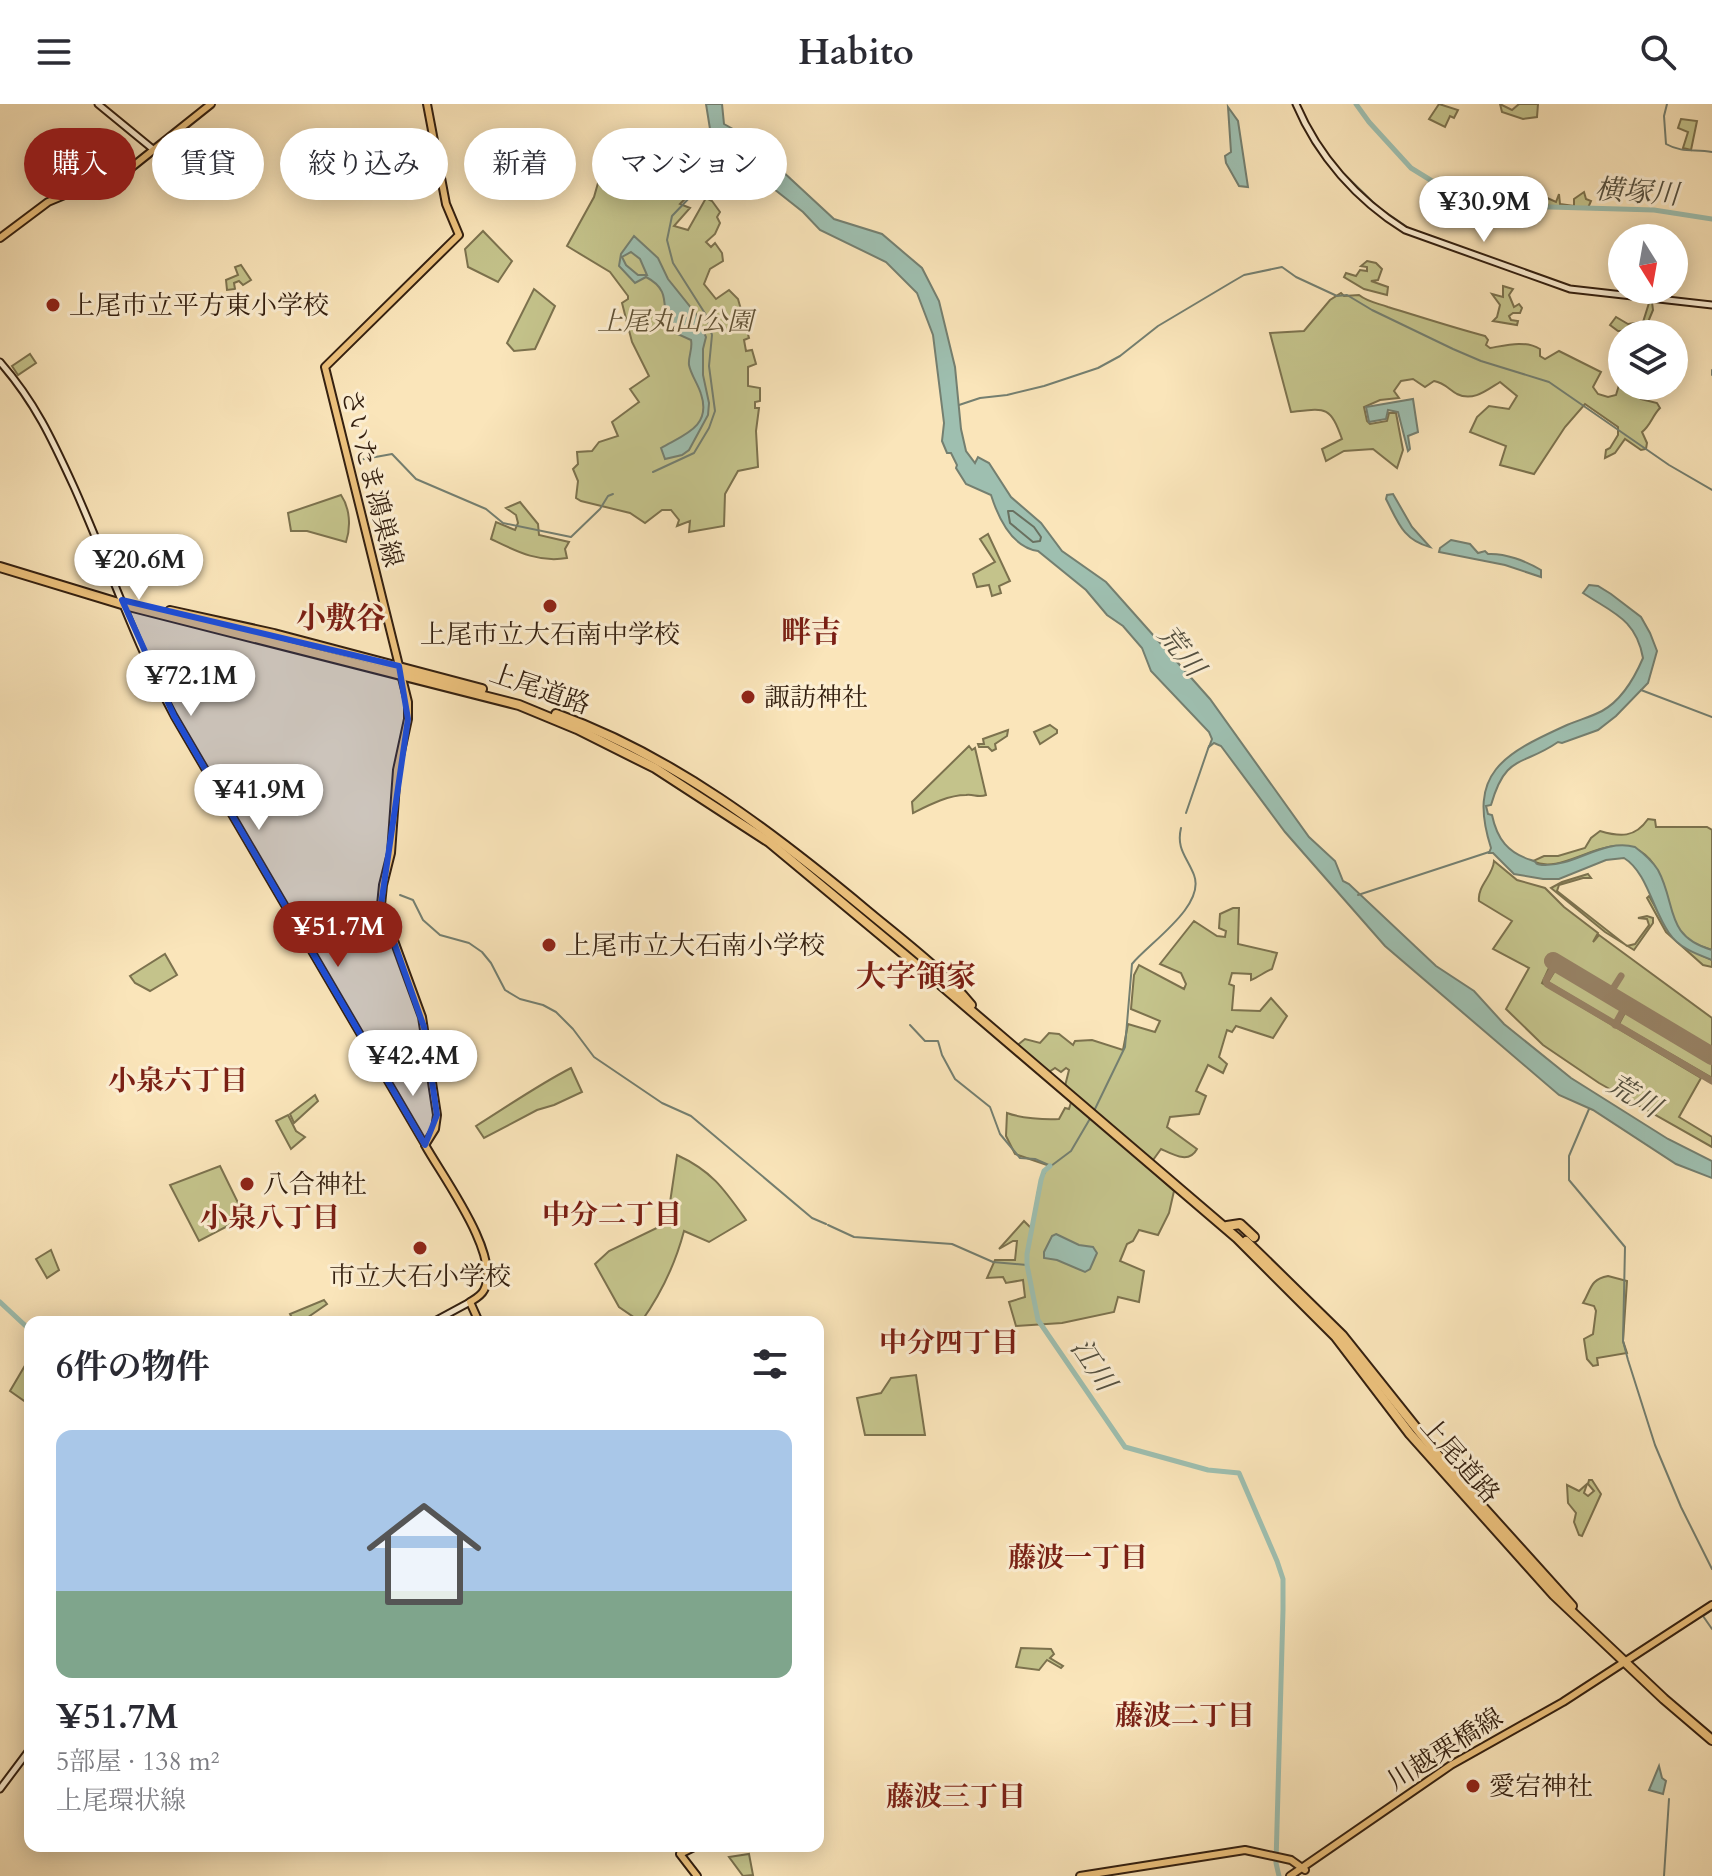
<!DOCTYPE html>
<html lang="ja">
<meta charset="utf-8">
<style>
body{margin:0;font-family:Cardo,"Noto Serif JP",serif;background:#f2f2f3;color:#2b2b33;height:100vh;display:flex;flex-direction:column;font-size:30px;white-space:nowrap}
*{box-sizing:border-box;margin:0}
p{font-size:26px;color:#7c7c81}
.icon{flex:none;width:44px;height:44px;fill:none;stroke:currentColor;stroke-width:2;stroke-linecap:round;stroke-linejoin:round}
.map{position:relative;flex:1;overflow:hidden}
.panel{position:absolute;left:24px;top:1212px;width:800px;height:536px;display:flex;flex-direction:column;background:#fff;border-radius:16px;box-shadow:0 4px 20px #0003}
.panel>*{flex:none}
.hud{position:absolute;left:24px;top:24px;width:800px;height:72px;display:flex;gap:16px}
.needle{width:52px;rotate:169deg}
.fabs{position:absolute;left:1608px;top:120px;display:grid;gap:16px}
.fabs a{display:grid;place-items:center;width:80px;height:80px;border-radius:50%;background:#fff;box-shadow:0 4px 20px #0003;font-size:40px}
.price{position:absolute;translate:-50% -68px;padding:0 18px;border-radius:28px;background:#fff;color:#222;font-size:26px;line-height:52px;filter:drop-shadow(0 2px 4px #0008)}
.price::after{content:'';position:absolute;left:50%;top:48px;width:24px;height:18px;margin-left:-12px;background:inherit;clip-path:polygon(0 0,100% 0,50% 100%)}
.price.current{background:#8f2418;color:#fff}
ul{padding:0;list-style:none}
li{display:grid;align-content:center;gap:16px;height:424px;padding:0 32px}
li span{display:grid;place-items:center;height:248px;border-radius:16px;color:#555}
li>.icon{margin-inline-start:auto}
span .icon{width:144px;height:144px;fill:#fffc;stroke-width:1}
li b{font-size:34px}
h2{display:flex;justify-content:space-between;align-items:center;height:96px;padding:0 32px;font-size:34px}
.pill{padding:0 28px;border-radius:36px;background:#fff;box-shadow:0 4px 20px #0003;font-size:28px;line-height:72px}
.pill.current{background:#8f2418;color:#fff}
header{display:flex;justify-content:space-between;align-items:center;height:104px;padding:0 32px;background:#fff;font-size:36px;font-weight:600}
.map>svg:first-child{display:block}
.green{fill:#c4c38b;stroke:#7c724e;stroke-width:2}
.water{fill:#9ebfb0;stroke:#747f70;stroke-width:2;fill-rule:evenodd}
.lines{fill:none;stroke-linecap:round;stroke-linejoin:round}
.shore{stroke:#697060;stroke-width:2}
.stream{stroke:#747f70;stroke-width:2}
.river{stroke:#9ebfb0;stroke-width:5}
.taxiway{stroke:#978265;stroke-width:7}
.runway{stroke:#978265;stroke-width:18}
.secondary-casing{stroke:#342010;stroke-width:9}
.primary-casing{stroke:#342010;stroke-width:10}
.highway-casing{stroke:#342010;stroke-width:12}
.secondary{stroke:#fceed2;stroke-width:5}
.primary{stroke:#edc27d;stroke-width:6}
.highway{stroke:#edc27d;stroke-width:8}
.marked{fill:#1d4ed8;fill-opacity:0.2;stroke:#1d4ed8;stroke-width:6;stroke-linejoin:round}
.poi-dot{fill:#8f2418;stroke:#fceed2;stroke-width:3}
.labels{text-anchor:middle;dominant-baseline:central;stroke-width:6;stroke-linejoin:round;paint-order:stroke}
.poi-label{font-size:26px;fill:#342010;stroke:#fceed2;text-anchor:start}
.park-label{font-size:26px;font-style:italic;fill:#5f5135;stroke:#fceed2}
.street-label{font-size:26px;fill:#342010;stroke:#fceed2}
.water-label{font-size:28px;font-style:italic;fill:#545040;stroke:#fceed2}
.neighbourhood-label{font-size:28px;font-weight:bold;fill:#7a1f14;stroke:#fceed2}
.quarter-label{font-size:30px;font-weight:bold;fill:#7a1f14;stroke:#fceed2}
</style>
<header><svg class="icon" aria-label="menu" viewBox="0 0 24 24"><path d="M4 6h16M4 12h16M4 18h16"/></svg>Habito<svg class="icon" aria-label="search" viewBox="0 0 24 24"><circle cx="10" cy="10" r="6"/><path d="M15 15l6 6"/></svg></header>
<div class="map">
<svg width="1712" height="1772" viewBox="0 0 1712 1772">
<rect width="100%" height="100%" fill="#fae5ba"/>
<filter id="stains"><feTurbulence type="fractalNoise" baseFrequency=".0025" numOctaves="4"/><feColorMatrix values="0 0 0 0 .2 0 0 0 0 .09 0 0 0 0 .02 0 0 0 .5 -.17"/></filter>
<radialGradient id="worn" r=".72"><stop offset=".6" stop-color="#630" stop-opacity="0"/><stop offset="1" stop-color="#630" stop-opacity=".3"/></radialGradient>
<g class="green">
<polygon points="1439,0 1458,6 1454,14 1450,12 1445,23 1429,15"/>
<polygon points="1500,0 1512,6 1519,0 1538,0 1537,13 1523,15 1502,8"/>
<polygon points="1681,15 1697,17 1691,46 1683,44 1688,28 1678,24"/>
<polygon points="659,31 668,44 672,42 697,72 699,81 680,100 690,104 674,122 688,126 706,94 712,97 720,108 717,113 720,119 715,130 706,138 711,143 715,139 722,149 723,157 710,165 704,180 716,195 729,186 738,195 749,234 744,236 746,247 752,246 756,260 748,263 748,282 760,284 760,297 755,298 755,304 759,304 756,327 758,363 738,367 725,390 724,422 689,428 690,417 677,422 679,416 671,406 662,406 645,419 630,409 581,397 576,394 578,377 573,365 578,360 577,348 592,347 599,338 618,332 612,318 639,298 630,285 649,272 632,238 622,199 628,195 628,192 610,168 567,142 594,93 598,79 611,74 611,70 628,57 649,33 655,34"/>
<polygon points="1584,88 1586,95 1591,97 1588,104 1526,101 1528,98 1537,100 1538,97 1544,97 1545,93 1556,98 1559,90 1560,100 1574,102 1574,95"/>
<polygon points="483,127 512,157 498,178 468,163 465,145"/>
<polygon points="1367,157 1376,159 1382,165 1378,176 1371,177 1388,183 1387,191 1364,185 1344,173 1346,169 1356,172 1360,166 1367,167 1367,163 1361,162"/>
<polygon points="241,161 251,176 243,181 239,177 234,179 235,185 227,186 226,176 238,171 235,163"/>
<polygon points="1503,182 1513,185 1509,191 1514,203 1519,200 1522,204 1520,209 1513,209 1509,212 1511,216 1518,217 1517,221 1493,217 1497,213 1500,201 1492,190 1503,193"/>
<polygon points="534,185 555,202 535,245 514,247 507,239"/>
<path d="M1341,189l3,3 15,-1c9,7 18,8 29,12 33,10 63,20 97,29l3,4 -2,5 4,3c17,-3 35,-8 50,1v7l5,3 14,-8 42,21 -8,15 5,7 10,3 8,-2 3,-10 22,14 16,4 3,5c-8,8 -9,17 -18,24l5,11 -1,6 -5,1 -16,-11 -10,14 -10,5 1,-8 4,-2 8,-13v-8l-33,-23 -20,23 -31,47 -34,-9 6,-19 -36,-14 7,-15 12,-11 20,3 8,-13 -17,-14c-13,8 -27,20 -43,12 -9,-5 -12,-11 -23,-13l-9,6 -12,-8 -12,2 -7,10 5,7 -19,2 -16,7 3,14 3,3 17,-3 2,-8h7l7,37 -6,18 -24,-19 -29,2 -18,10 -4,-12 20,-10c-12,-34 -17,-31 -51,-27l-21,-79 34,-2 26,-31z"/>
<polygon points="1652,198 1653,206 1648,218 1652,227 1650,230 1645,230 1643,224 1637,221 1629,227 1618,227 1610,221 1616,213 1628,220 1643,218 1649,199"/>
<polygon points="30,250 36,259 18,271 12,262"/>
<path d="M341,391c9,13 10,32 5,47l-39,-11h-16l-3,-18z"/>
<path d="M520,398l18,22 1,11 30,7 -4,7 2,9c-29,5 -51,-7 -76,-19l5,-17 19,8 3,-7 -2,-8 -10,-7z"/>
<polygon points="988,430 1010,477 999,482 1001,489 992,492 989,481 977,483 973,470 995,458 980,435"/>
<polygon points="1050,621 1057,626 1057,629 1040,640 1034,628"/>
<polygon points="1008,626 1007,632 995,640 996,645 992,647 988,643 979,643 978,640 984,640 983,635"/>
<path d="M969,642l3,4 3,-2 11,47c-8,3 -12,-1 -20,0 -18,0 -37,10 -53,18l-1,-11z"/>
<path d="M1648,715l7,1 1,7h51l5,3v120c-9,-3 -20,-6 -28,-13 -22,-22 -14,-68 -44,-86 -35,-20 -78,26 -107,10l11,-5h14l27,-8 6,-10 9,-7c20,6 35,7 48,-12z"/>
<path d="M1494,757l23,19 28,8 19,19 34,26 -5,9 6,-7 113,83v32l-158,-93 -12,26 159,95 -22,39 33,20v10l-113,-64 -56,-38 -37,-36 23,-41 -36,-19 19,-28 -33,-20c-2,-15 14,-25 15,-40z"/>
<polygon points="1588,770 1591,774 1583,774 1559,781 1557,787 1627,842 1635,840 1649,821 1647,815 1638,814 1647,812 1653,814 1653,819 1634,846 1605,828 1551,784 1562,778"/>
<path d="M1649,792c20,34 23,48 63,64v7l-9,-2 -37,-33 -19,-34z"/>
<path d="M1233,804h6l-1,36 39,9 -5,16c-8,3 -13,8 -21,11v-6l-19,-1 -3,11 5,2 -2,24 28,1 11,-13 16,18 -14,22 -37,-12 -4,6 -5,-2 -8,27 8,7 -4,9 -15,-8 -12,26 10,5 -7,18 -29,3 -3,10 30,22c-8,15 -23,6 -36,0l-13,18 26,24 -5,22 -11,22 -19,-5 -6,11 -6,3 -7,17 24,10 -5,31 -21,-5 -4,15 -52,11 -46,3 -7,-24 16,-5 -2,-17 -17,3 -3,-6 -16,1 8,-18h20l2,-19h-4l-14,8 25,-28 7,7 2,-2c3,-18 3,-47 17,-60l-35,-12 -9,-18 1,-23c13,5 38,7 52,6l6,-11 4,1 3,-10 -9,-5 6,-24 -3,-2 -5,4 -6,-4 -9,6 -31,-27 10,-8 15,4 9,-10 10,1 14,11 2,-4 17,-1 31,10 5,-26 27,8 5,-11 -29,-12 3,-34 5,-10 45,24 2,-5 -5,-11 -21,-9 34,-43 23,15 8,1 1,-6 -7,-3 1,-14z"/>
<polygon points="364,819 368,837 354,842 348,822"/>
<polygon points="165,850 177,871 150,887 135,879 130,872"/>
<polygon points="1556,865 1622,904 1615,918 1548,878"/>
<polygon points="1626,907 1712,957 1712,974 1619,920"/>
<polygon points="400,935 404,955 392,956 385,938"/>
<path d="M571,964l11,24 -28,13 -17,5 -53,28 -8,-12c32,-20 62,-41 95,-58z"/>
<polygon points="315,991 318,997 294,1019 290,1010"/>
<polygon points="288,1011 296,1027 305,1033 291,1045 276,1017"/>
<path d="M677,1051c35,16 47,34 69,65l-37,22 -25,-11c-9,34 -23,63 -43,91l-22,-15 -24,-43 14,-13 58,-28z"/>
<polygon points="220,1062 245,1113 199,1137 170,1081"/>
<polygon points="51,1146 59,1166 47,1174 36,1155"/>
<path d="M1608,1172l19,5 -4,60 4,12 -30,5 1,7 -5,1 -6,-7 -3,-20 9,-5 3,-23 -2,-5 -11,-3c8,-13 7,-24 25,-27z"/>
<polygon points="324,1196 327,1200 301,1218 294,1218 290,1210"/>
<polygon points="30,1253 30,1301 10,1287"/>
<polygon points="916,1271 925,1331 865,1331 857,1294 881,1289 891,1274"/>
<polygon points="1589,1376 1592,1376 1601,1390 1582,1432 1579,1431 1574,1418 1576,1409 1568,1399 1567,1381 1579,1387 1587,1380 1584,1389 1588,1392 1594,1387 1588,1380"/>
<polygon points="1021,1544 1051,1545 1054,1550 1050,1554 1063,1562 1061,1564 1047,1556 1039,1566 1016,1563"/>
<polygon points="749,1750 753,1771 743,1772 729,1753"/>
</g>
<g class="water">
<path d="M706,0h16l2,20 18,10 92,85 48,15 40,34 17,33 16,66 6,62 5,22 9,12 3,-6 11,6 22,34 30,26 21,28 44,31 104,117 99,138 26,24 8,20 6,3 87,82 38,25 30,33 67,54 97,61 44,22v17l-36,-14 -83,-54 -34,-15 -174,-149 -100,-114 -64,-86 -7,-3 -5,4 3,-8 -3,-7 -58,-61 -9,-23 -19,-22 -16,-11 -21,-25 -48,-39c-27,-4 -40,-34 -47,-56l-25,-11 -10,-16 1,-3 -6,-12h-4l-5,-12 2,-18 -11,-88 -16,-42 -31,-31 -66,-32 -17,-18 -63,-50 -24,-22 -6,-11z"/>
<polygon points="1228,3 1238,17 1248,83 1239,82 1226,59 1225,52 1231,48"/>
<path d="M634,132l24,22 10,21 28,35 10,23 -3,12v26l6,28 -1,12 -19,35 -7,5 -17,4 -4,-11c22,-13 51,-21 40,-54 -3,-10 -10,-19 -12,-29 -1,-9 4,-16 2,-25l-18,-8 -6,-6c-5,-21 4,-36 -21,-49l-11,6 -16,-17 2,-12zM631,148l9,7 7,16h-9l-12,-10 -4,-8z"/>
<polygon points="1413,295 1418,328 1408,332 1410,345 1408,347 1398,308 1388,306 1386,315 1369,318 1366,303"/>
<path d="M1393,390l19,33 18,20c-27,-7 -32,-25 -44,-48l1,-4z"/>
<path d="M1451,436l19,4 8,9 7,-2 3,3c17,-1 38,7 53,16v7l-36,-12 -66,-13 1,-4z"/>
<path d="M1589,481l9,1 13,8 30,23 9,16 7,18 -9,32 -32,33 -18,14 -36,13 -4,-1c-36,25 -52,11 -67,63l-5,1 2,8 4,1c5,24 16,38 39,45 10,3 0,4 11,5 33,2 61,-27 93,-18 8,6 18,15 23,23 19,35 6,66 54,80v10c-16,-6 -33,-12 -43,-27 -16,-22 -22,-61 -45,-75l-18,2 -47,19h-16l-29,-5 -21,-21h-4l2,-5c-24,-75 12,-94 76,-123 11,-5 24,-8 35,-14 20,-11 32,-32 41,-53 -7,-39 -30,-45 -60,-65z"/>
<polygon points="1056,1130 1079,1141 1093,1143 1097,1149 1090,1165 1085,1168 1057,1156 1044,1154 1044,1148 1052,1132"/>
<polygon points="1659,1662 1662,1674 1666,1677 1663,1690 1649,1686"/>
</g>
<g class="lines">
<polygon class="shore" points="1008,407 1013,407 1034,423 1041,433 1040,437 1033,438 1010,419"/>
<g class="stream">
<path d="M1667,0l-3,12 2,28c16,9 28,5 46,8"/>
<polyline points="721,65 733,50"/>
<polyline points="1339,65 1378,103 1410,125"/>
<polyline points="1689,196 1712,198"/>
<polyline points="1712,266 1712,271"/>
<polyline points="959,301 980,294 1007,291 1044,282 1098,264 1120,252 1158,222 1232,178 1244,171 1282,163 1296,173 1337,192 1347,191 1372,206 1453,245 1481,257 1549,278 1669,361 1712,386"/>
<polyline points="359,356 392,350 416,375 486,405 503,419 571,433 600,405 608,392 613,390"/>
<polyline points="653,368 694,349 709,324 715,307 709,262 712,231 706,211 673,159 667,136 672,112 692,91"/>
<polyline points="1641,586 1712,613"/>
<polyline points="1186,709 1209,642"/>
<polyline points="400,791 413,796 423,816 440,831 469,839 482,848 491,859 505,886 520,895 543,901 556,908 573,925 594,953 662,999 691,1012 812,1114 826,1120"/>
<polyline points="1358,791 1489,748"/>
<polyline points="910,921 925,937 938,937 942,951 955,975 990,1003 1000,1030 1020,1054 1035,1055 1051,1062 1071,1047 1091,1013"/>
<polyline points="1589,1005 1569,1052 1569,1076 1625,1143 1623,1237 1628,1256 1655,1341 1681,1403 1712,1465"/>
<path d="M1094,1007l31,-64 7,-83c17,-21 74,-58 62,-89 -7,-18 -18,-26 -13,-47"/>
<polyline points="828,1121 854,1133 952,1140 993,1158 1027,1161"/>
<polyline points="1712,1506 1703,1512 1712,1525"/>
<polyline points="1664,1772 1669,1695"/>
</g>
<g class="river">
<polyline points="1356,0 1369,18 1411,64 1445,85 1515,102 1654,106 1712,115"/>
<polyline points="1050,1062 1044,1067 1041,1076 1027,1150 1027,1161 1038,1216 1125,1343 1208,1366 1239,1369 1277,1457 1283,1475 1283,1506 1276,1759 1279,1772"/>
<polyline points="0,1198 30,1226"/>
</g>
<g class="taxiway">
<polyline points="1556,860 1546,876 1547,880 1712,977"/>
<polyline points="1609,891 1621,872"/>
<polyline points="1615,921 1626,901"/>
</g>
<polyline class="runway" points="1553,857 1712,952"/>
<g class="secondary-casing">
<g id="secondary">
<polyline points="98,0 154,46"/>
<path d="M1296,0c22,52 61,96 109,126l165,59 142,16"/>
<path d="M0,258c35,40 52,77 74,125 34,76 61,156 100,229l251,429"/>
<polyline points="433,1218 470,1198"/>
<polyline points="0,1685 30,1645"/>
</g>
</g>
<g class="primary-casing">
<g id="primary">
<path d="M427,0l19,100 13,31 -134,132 83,335v17l-11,51 -6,83 -8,32 -2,20 41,112 15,98 -2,14 -10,16c17,31 77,111 59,145 -3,6 -9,9 -14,12l9,20"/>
<polyline points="0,134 48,98 132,63 211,0"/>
<polyline points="696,1742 680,1750 697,1772"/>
<polyline points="1080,1772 1245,1746 1291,1756 1305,1766"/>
<polyline points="1290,1772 1451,1661 1563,1598 1712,1501"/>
</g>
</g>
<g class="highway-casing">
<g id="highway">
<polyline points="0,463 125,501 519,601 577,625 655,664 769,738 941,881 1237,1134 1336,1233 1410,1330 1554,1491 1664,1595 1712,1636"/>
<polyline points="170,507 274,530 482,585"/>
<path d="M556,610c117,42 216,118 311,197 36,30 74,58 104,94"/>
<polyline points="1227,1122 1240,1120 1254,1133"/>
<polyline points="1246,1137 1342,1231 1453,1370 1572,1502"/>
</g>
</g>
<use href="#secondary" class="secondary"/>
<use href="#primary" class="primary"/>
<use href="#highway" class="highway"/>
</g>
<path class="marked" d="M122,496l277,66 9,53 -27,186 43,122 13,88 -12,30 -251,-429z"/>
<g class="poi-dot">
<circle cx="53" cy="201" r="8"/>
<circle cx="550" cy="502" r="8"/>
<circle cx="748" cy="593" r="8"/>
<circle cx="549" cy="841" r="8"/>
<circle cx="247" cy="1080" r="8"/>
<circle cx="420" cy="1144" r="8"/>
<circle cx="1473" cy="1682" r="8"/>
</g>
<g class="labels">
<g class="poi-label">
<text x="69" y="201">上尾市立平方東小学校</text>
<text x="550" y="530" text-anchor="middle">上尾市立大石南中学校</text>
<text x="764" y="593">諏訪神社</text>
<text x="565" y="841">上尾市立大石南小学校</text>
<text x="263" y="1080">八合神社</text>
<text x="420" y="1172" text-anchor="middle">市立大石小学校</text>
<text x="1489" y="1682">愛宕神社</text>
</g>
<g class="park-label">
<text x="675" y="217">上尾丸山公園</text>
</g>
<g class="street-label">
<text transform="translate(372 374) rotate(76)">さいたま鴻巣線</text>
<text transform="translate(540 585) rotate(19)">上尾道路</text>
<text transform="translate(1460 1356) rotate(49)">上尾道路</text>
<text transform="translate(1445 1645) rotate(-32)">川越栗橋線</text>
</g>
<g class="water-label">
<text transform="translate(1637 88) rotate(4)">横塚川</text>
<text transform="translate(1181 547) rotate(52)">荒川</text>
<text transform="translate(1634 992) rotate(31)">荒川</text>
<text transform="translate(1093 1261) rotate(56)">江川</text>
</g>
<g class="neighbourhood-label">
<text x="178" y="977">小泉六丁目</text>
<text x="612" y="1111">中分二丁目</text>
<text x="270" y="1114">小泉八丁目</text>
<text x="949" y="1239">中分四丁目</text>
<text x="1078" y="1454">藤波一丁目</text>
<text x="1185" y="1612">藤波二丁目</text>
<text x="956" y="1693">藤波三丁目</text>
</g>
<g class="quarter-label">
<text x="341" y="514">小敷谷</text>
<text x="811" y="528">畔吉</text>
<text x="916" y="872">大字領家</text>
</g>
</g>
<rect width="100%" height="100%" filter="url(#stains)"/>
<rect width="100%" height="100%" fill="url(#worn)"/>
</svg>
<div class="fabs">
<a><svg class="needle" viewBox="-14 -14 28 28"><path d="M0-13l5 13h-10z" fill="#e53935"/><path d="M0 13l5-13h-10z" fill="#7c7c81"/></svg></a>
<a><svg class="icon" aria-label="layers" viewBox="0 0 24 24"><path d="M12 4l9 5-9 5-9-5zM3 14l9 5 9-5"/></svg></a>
</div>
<b class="price" style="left:1484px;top:140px">¥30.9M</b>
<b class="price" style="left:139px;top:498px">¥20.6M</b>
<b class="price" style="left:191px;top:614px">¥72.1M</b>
<b class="price" style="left:259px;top:728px">¥41.9M</b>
<b class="price current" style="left:338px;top:865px">¥51.7M</b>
<b class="price" style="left:413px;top:994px">¥42.4M</b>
<div class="hud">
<a class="pill current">購入</a>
<a class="pill">賃貸</a>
<a class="pill">絞り込み</a>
<a class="pill">新着</a>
<a class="pill">マンション</a>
</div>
<section class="panel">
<h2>6件の物件<svg class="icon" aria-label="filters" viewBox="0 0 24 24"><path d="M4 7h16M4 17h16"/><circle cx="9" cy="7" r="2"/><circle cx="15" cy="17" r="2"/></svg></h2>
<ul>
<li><span style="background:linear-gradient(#a9c7e8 65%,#7fa58c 0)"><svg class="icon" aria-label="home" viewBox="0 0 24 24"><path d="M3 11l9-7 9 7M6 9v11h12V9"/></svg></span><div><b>¥51.7M</b><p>5部屋 · 138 m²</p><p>上尾環状線</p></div></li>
</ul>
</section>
</div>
